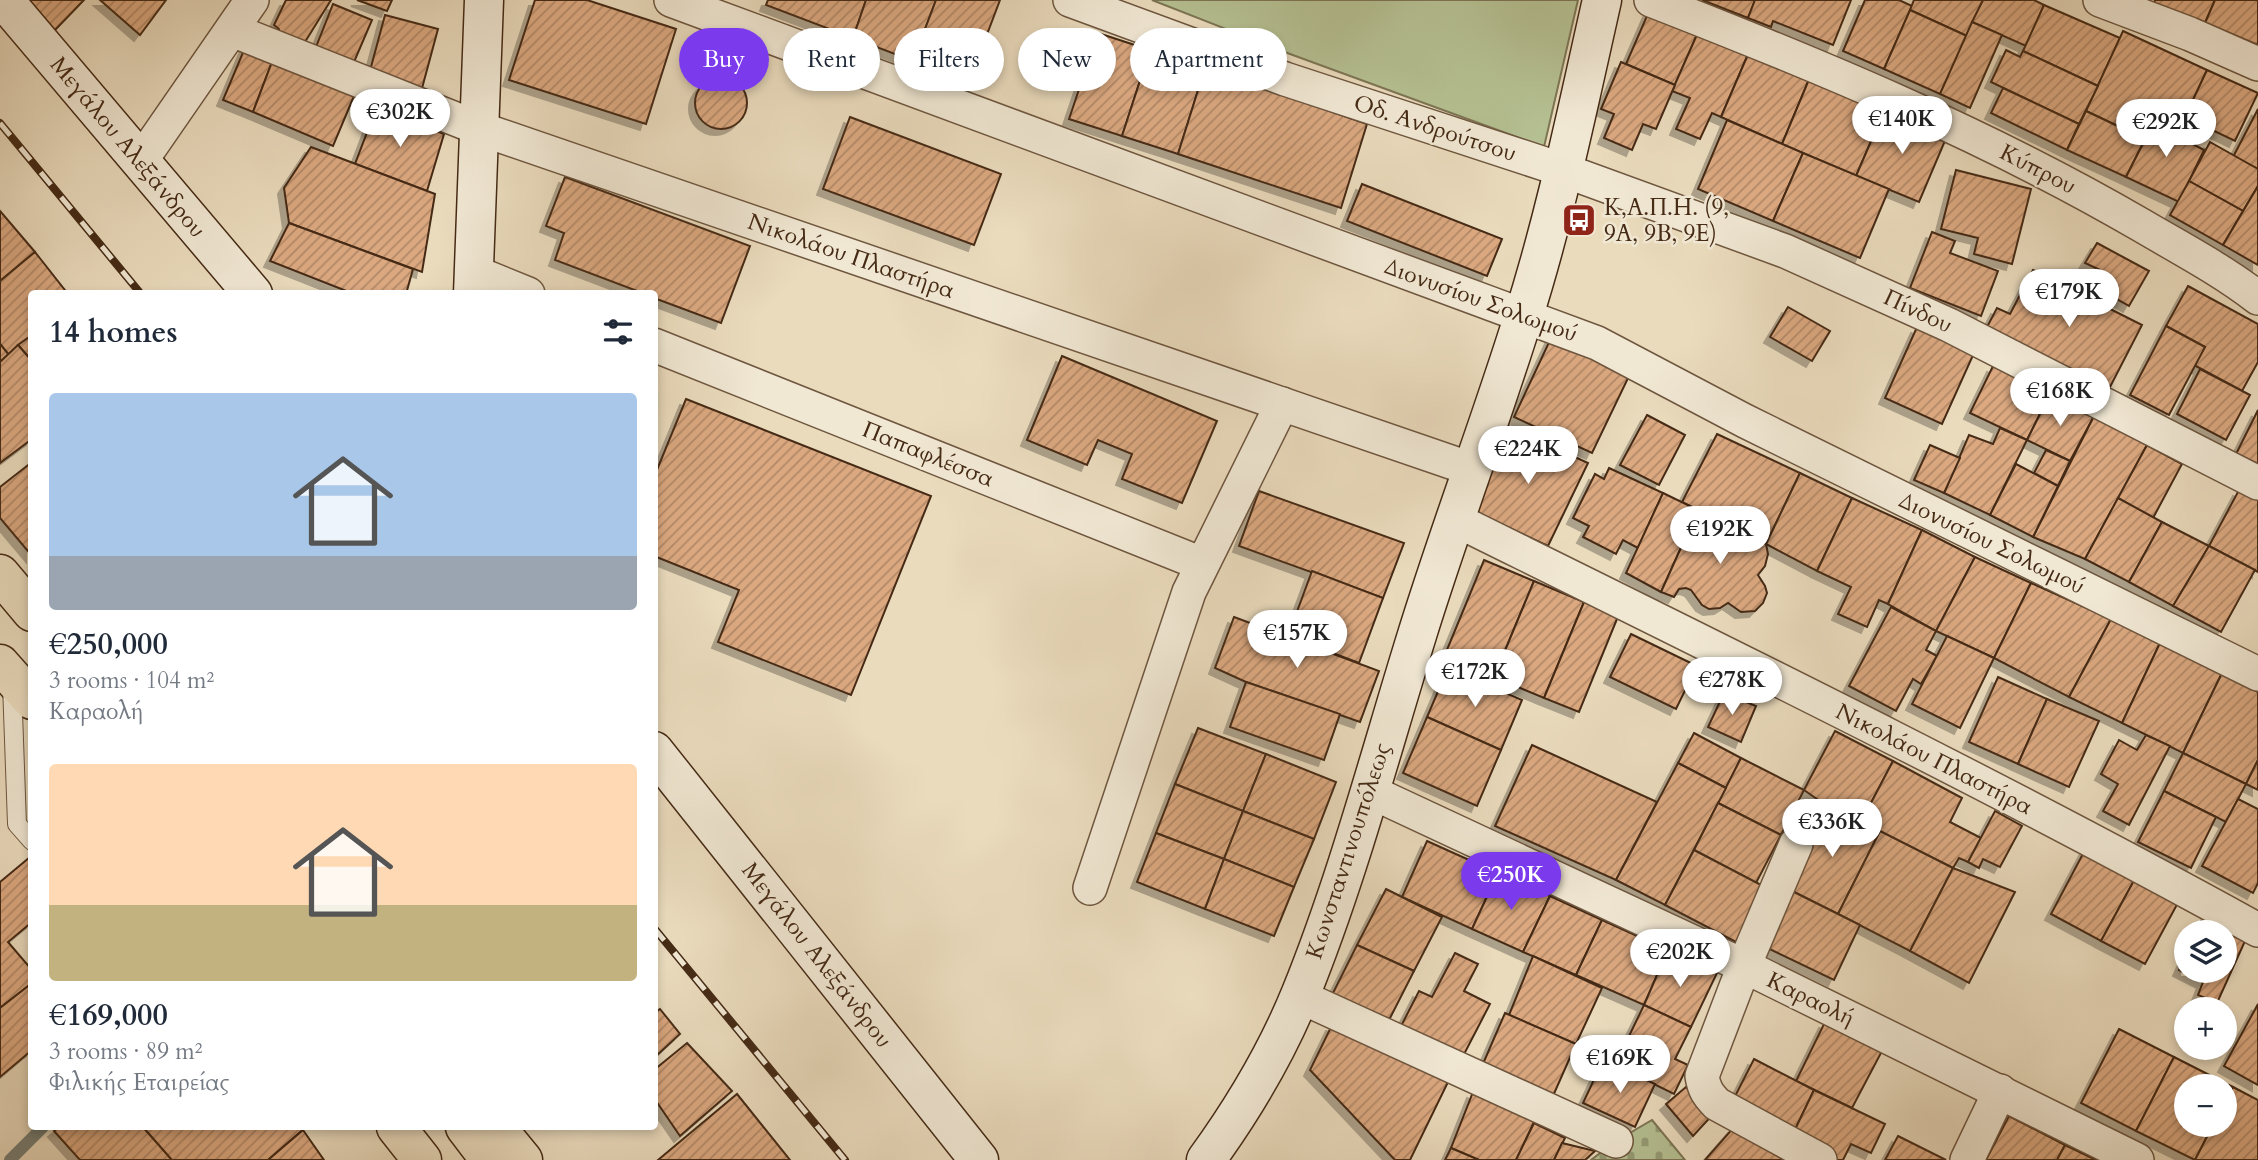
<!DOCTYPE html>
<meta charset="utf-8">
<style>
body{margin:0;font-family:Cardo,serif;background:#f2f2f3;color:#1f2937;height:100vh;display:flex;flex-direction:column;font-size:26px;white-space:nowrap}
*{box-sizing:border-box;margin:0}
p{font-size:23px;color:#747a83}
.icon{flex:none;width:38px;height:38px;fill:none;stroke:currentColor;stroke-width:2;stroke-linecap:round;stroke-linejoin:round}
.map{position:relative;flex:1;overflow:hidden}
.panel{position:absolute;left:28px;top:290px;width:630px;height:840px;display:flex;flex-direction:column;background:#fff;border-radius:7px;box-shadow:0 4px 10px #0003}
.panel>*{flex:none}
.banner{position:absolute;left:679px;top:28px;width:665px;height:63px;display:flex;gap:14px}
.buttons{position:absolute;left:2174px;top:920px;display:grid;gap:14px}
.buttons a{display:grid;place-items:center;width:63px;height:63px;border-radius:50%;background:#fff;box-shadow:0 4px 10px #0003;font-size:35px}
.price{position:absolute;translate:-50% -60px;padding:0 16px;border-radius:24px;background:#fff;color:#222;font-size:23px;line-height:46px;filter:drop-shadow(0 2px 4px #0008)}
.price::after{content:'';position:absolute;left:50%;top:42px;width:21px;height:16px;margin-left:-10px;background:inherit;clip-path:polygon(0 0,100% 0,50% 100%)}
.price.current{background:#7c3aed;color:#fff}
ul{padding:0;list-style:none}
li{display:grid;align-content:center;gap:14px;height:371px;padding:0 21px}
li span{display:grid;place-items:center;height:217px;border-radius:7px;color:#555}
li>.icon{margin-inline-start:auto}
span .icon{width:126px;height:126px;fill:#fffc;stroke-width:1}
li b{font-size:30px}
h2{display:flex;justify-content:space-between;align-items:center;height:84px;padding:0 21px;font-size:30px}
.chip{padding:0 24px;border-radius:32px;background:#fff;box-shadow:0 4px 10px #0003;font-size:24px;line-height:63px}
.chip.current{background:#7c3aed;color:#fff}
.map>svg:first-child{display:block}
.green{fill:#b5c092;stroke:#7d7554;stroke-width:2}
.cemetery{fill:url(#cemetery-stones);stroke:#7d7554;stroke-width:2}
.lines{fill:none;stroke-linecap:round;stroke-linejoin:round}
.stream{stroke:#778077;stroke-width:12}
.building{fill:url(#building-hatch);stroke:#452a15;stroke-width:2;filter:url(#shadow)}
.lane-casing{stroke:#6e563f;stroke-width:20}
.street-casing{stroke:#6e563f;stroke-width:36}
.secondary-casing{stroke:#452a15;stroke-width:41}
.primary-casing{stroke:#452a15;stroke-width:41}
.lane{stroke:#f1e8d4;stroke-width:18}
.street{stroke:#f1e8d4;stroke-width:33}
.secondary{stroke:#f1e8d4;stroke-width:38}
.primary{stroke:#eadbbd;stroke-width:38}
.rail-casing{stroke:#452a15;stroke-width:8}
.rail{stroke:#f1e8d4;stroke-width:5;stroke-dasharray:16;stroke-linecap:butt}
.labels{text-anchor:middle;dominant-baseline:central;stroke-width:5;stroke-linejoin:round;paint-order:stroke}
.street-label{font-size:23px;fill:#452a15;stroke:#f1e8d4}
.poi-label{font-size:23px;fill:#452a15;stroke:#f1e8d4;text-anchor:start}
</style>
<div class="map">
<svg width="2258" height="1160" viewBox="0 0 2258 1160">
<defs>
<pattern id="cemetery-stones" width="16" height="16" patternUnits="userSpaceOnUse" patternTransform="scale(1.75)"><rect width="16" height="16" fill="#b5c092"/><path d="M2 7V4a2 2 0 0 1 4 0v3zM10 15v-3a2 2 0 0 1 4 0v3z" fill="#959c76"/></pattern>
<pattern id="building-hatch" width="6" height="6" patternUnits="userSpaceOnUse" patternTransform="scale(1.75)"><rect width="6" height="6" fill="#dba880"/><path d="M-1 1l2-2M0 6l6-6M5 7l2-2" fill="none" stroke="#b38968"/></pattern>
<filter id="shadow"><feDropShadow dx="-6" dy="6" stdDeviation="0" flood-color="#0004"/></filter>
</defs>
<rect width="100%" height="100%" fill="#eadbbd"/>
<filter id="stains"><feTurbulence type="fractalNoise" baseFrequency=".00286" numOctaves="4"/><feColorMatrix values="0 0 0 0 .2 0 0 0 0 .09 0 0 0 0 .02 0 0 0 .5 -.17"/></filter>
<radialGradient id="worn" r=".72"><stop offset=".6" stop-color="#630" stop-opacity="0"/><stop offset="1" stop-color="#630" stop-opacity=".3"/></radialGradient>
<polygon class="green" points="1152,0 1578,0 1544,147 1290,54"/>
<polygon class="cemetery" points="1652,1120 1685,1160 1591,1160 1616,1141"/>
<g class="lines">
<polyline class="stream" points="10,1160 43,1127"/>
</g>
<g class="building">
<polygon points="25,0 84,0 54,31"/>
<polygon points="100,0 166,0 140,35"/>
<polygon points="286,0 331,0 305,42 275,38 279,29 274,25"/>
<polygon points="357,0 392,0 387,11"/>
<polygon points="535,0 587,0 676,29 646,124 509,80"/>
<polygon points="768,0 866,0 853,38 766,5"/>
<polygon points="866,0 936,0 913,61 853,38"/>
<polygon points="936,0 1000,0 969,82 913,61"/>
<polygon points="1702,0 1755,0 1748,18"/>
<polygon points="1755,0 1851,0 1833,45 1773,21 1771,27 1748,18"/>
<polygon points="1865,0 1899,0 1912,6 1884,69 1843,51"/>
<polygon points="1914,0 1983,0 1967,36 1910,10"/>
<polygon points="1983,0 2034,0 2044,5 2026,46 1972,22"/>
<polygon points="2155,0 2215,0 2205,23 2153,6"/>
<polygon points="2215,0 2258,0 2258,45 2205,23"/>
<polygon points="333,4 372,20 354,62 316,47"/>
<polygon points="2044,5 2120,38 2098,86 2023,51"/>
<polygon points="1650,9 1699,30 1675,85 1626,64"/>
<polygon points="1910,10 1967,36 1940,94 1884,69"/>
<polygon points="385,15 438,29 421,92 368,78"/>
<polygon points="1972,22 2002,35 1970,108 1940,94"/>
<polygon points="1699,30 1749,52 1721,117 1712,113 1700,139 1676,129 1690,98 1672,91"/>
<polygon points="2123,31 2207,70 2185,117 2196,121 2191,131 2158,114 2145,139 2086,111"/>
<polygon points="1098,33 1150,50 1122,136 1069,119"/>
<polygon points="247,43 275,54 253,112 223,100"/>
<polygon points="1150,50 1205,68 1178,154 1122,136"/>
<polygon points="2006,50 2020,57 2023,51 2098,86 2079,124 1991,82"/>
<polygon points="1749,52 1810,77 1782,144 1721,117"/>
<polygon points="275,54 357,89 333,146 253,112"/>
<polygon points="1621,62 1675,85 1656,129 1643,124 1632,150 1604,138 1614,114 1601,109"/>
<polygon points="1205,68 1367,124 1341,208 1178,154"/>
<polygon points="2207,70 2258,93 2235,141 2185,117"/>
<circle cx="721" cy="103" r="26"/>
<polygon points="1810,77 1885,109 1856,176 1782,144"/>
<polygon points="2003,88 2079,124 2067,150 1991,113"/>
<polygon points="377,106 444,134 427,191 355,164"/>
<polygon points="1885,109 1947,136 1919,202 1856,176"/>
<polygon points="2258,109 2258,169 2233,157"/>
<polygon points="2086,111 2145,139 2126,177 2067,150"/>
<polygon points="2158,114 2191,131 2187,141 2204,150 2179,202 2126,177"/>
<polygon points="850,117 1001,174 974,245 823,189"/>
<polygon points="1727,120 1803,153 1773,221 1698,189"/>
<polygon points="2210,142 2258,169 2258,186 2243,211 2189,181"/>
<polygon points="311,147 435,194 422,272 289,223 284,188"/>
<polygon points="1803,153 1889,189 1860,258 1773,221"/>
<polygon points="1956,170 2031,189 2012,264 1974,254 1978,238 1941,229"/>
<polygon points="565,177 750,246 721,323 654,298 654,294 645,294 555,260 564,233 546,226"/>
<polygon points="2189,181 2243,211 2223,245 2170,215"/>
<polygon points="1362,184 1502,239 1487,276 1347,221"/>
<polygon points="2258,186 2258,265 2223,245"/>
<polygon points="0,211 35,252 0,281"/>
<polygon points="289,223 413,269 406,294 354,294 270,261"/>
<polygon points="1932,232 1955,241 1950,253 1998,271 1981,316 1910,288"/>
<polygon points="2097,243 2149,271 2129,306 2091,285 2100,270 2085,263"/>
<polygon points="35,252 68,294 32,294 32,335 9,355 0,344 0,281"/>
<polygon points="2033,270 2142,325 2109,389 1987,327 1997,308 2010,314"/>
<polygon points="2188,286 2258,324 2258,362 2242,391 2194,365 2205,347 2166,326"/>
<polygon points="1788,307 1830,331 1812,361 1770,337"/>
<polygon points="2166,326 2205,347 2169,415 2130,395"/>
<polygon points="1917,327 1974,353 1942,424 1885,398"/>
<polygon points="32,335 32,361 18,345"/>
<polygon points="1551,338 1630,374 1592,453 1514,417"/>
<polygon points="0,344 9,355 0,362"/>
<polygon points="18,345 32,361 32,439 0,463 0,362"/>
<polygon points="1062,356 1217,421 1182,503 1122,479 1132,454 1098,440 1087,465 1027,440"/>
<polygon points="1993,366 2050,394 2027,440 1970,413"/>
<polygon points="2200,369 2250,395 2226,440 2177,414"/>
<polygon points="2050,394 2094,416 2070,461 2027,440"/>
<polygon points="686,399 931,496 851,695 718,642 739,590 654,556 654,477"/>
<polygon points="2258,410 2258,464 2236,454"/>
<polygon points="1647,415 1685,435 1659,485 1620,465"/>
<polygon points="2094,416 2147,445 2085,559 2033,537"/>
<polygon points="1508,426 1588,463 1548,546 1469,509"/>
<polygon points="2000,428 2027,440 1990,515 1944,493 1969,435 1993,444"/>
<polygon points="1717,434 1800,473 1766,544 1682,502"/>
<polygon points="1930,445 1960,458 1944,493 1914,480"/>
<polygon points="2147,445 2182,464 2153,518 2118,498"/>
<polygon points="2046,450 2070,461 2058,486 2034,473"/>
<polygon points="32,462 32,556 0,518 0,487"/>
<polygon points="2016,464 2058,486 2033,537 1990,515"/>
<polygon points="1609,468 1663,493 1638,548 1623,540 1616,554 1583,537 1589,526 1573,518 1595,474 1604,479"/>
<polygon points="1800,473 1852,498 1817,571 1766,544"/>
<polygon points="2239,490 2258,500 2258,572 2209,546"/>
<polygon points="1259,491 1404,543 1383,598 1239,546"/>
<polygon points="1663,493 1698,510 1661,592 1626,573"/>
<polygon points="1852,498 1922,530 1888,604 1879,600 1867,627 1838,614 1851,587 1817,571"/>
<polygon points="2118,498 2162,522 2129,582 2085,559"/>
<polygon points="1698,510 1766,544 1768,554 1765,566 1758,575 1765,586 1767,593 1763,603 1755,611 1741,612 1728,603 1720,608 1709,609 1702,605 1691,590 1686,588 1679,589 1674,597 1661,592"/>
<polygon points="2162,522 2209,546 2173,606 2129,582"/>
<polygon points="1922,530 1975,557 1936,631 1888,604"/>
<polygon points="2209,546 2255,570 2221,632 2173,606"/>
<polygon points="1975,557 2031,583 1994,658 1936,631"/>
<polygon points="1484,560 1534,581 1494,677 1444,657"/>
<polygon points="1312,571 1383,598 1359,663 1288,636"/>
<polygon points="1534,581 1584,602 1544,698 1494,677"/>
<polygon points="2031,583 2111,619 2069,697 1994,658"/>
<polygon points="1584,602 1619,614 1579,712 1544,698"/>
<polygon points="1891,607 1936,631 1926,650 1937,656 1921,684 1913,679 1896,711 1849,686"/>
<polygon points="1234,617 1379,671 1360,722 1246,682 1215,668"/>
<polygon points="2111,619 2160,643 2122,723 2069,697"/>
<polygon points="1631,634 1697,666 1676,709 1610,677"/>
<polygon points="1947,636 1994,658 1960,728 1912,704"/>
<polygon points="2160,643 2222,673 2183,753 2122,723"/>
<polygon points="1448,668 1522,700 1501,750 1427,717"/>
<polygon points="2222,673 2258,692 2258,760 2246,784 2183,753"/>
<polygon points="1998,677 2047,699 2018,764 1969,742"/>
<polygon points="1246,682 1340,714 1324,760 1230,727"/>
<polygon points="1724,693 1756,706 1741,742 1708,727"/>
<polygon points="2047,699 2099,721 2069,787 2018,764"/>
<polygon points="1427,717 1501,750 1477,806 1403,773"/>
<polygon points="1198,728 1266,754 1243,811 1175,784"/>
<polygon points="1835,731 1893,761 1861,822 1824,804 1804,790"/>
<polygon points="1694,733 1741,758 1726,788 1678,763"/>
<polygon points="2146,735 2170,746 2129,825 2103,811 2118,784 2101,774 2119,740 2137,750"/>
<polygon points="1532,745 1657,802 1616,880 1495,826"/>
<polygon points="2183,753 2246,784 2226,822 2164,791"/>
<polygon points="1266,754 1336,782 1314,839 1243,811"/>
<polygon points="1741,758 1804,790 1781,835 1718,803"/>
<polygon points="2258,760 2258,790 2246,784"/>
<polygon points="1893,761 1962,798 1950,822 1981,838 1968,862 1959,858 1953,868 1861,822"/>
<polygon points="1678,763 1726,788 1665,905 1616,880"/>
<polygon points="1175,784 1243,811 1224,859 1156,833"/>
<polygon points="2164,791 2216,817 2191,868 2138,842"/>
<polygon points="2238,799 2258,809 2258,883 2253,893 2202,866"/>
<polygon points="1718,803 1781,835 1756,883 1694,850"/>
<polygon points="1824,804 1880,831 1838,914 1784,887"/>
<polygon points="1243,811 1314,839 1294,887 1224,859"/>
<polygon points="1995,811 2022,826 2000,867 1983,859 1979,868 1968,862"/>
<polygon points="1880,831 1953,868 1910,951 1838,914"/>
<polygon points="1156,833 1224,859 1205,909 1137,882"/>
<polygon points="1427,841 1498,873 1472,929 1402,897"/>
<polygon points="2086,848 2137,875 2101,941 2051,914"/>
<polygon points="1694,850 1765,887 1736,942 1665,905"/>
<polygon points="30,857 32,922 8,942 32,970 32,983 0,1008 0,882"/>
<polygon points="1224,859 1294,887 1274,936 1205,909"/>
<polygon points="1953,868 2015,892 1969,983 1910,951"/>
<polygon points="1498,873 1550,896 1523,952 1472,929"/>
<polygon points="2137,875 2180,899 2145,964 2101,941"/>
<polygon points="1784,887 1860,925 1834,980 1757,943"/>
<polygon points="1386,889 1442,917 1414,971 1357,945"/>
<polygon points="1550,896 1602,920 1576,975 1523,952"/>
<polygon points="1602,920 1668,950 1644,1005 1576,975"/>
<polygon points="2201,921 2245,941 2217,1003 2198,995 2203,982 2179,970 2186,955 2186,971 2224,971 2224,933 2196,933"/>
<polygon points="1357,945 1414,971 1387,1024 1331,997"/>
<polygon points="1668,950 1717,973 1691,1027 1644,1005"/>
<polygon points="1455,953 1478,964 1464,991 1490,1004 1459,1064 1398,1032 1419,991 1432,997"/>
<polygon points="1533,956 1602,988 1576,1044 1509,1015"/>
<polygon points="32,983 32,1050 0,1077 0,1008"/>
<polygon points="2258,1004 2258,1085 2224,1066"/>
<polygon points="1644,1005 1691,1027 1675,1059 1688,1065 1674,1094 1615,1065"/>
<polygon points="660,1009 680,1034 654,1058 654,1013"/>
<polygon points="1505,1013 1576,1044 1553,1096 1482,1066"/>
<polygon points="1825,1022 1882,1051 1852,1108 1796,1081"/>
<polygon points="1332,1025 1449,1080 1410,1160 1395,1160 1310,1070"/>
<polygon points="2119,1029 2174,1057 2136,1131 2081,1103"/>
<polygon points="687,1043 732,1091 680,1136 654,1098 654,1070"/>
<polygon points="2174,1057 2233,1087 2224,1104 2224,1087 2186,1087 2186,1125 2213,1125 2195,1160 2136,1131"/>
<polygon points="1754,1059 1814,1090 1789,1142 1728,1110"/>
<polygon points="1615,1065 1655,1084 1635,1127 1583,1103 1598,1071 1610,1077"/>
<polygon points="1686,1087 1716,1111 1693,1136 1666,1104"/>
<polygon points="2233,1087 2258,1100 2258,1160 2195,1160 2213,1125 2224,1125 2224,1104"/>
<polygon points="1814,1090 1885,1124 1871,1153 1851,1144 1843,1160 1826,1160 1789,1142"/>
<polygon points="1473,1092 1535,1120 1516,1160 1479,1160 1451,1148"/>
<polygon points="737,1094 790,1160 658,1160"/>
<polygon points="2009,1116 2065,1145 2057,1160 1986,1160"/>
<polygon points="1534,1123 1565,1138 1554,1160 1516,1160"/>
<polygon points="59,1127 143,1127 172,1160 80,1160 54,1131"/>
<polygon points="143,1127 306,1127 268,1160 172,1160"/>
<polygon points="1734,1127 1784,1160 1705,1160"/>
<polygon points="303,1130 324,1160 268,1160"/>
<polygon points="1898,1136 1946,1160 1885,1160"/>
<polygon points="1562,1143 1595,1151 1585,1160 1554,1160"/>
<polygon points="2065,1145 2096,1160 2057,1160"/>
<polygon points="1451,1148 1479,1160 1445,1160"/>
</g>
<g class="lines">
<g class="lane-casing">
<polyline id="lane" points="12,684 17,824 32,841"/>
</g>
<g class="street-casing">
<g id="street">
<polyline points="671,0 1597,343 1745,421 2258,674"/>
<polyline points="1070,0 1285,79 1563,170 1785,251 1949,325 2258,483"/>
<path d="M1651,0c167,65 334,134 490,225 39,23 81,45 117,73"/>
<polyline points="2100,0 2190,34 2258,64"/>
<polyline points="232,30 478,128 1474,470"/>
<polyline points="140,162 252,0"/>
<polyline points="474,272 528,294"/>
<polyline points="654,345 1202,564"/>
<path d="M1456,520c269,133 539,265 802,410"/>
<polyline points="1369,791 1744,966 2137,1160"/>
<path d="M1796,844l-52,122 -42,110c2,13 6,19 15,28l103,56"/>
<polyline points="1090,888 1189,592 1282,404"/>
<polyline points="1299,996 1616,1141"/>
<polyline points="1967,1160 2000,1091"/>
</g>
</g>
<g class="secondary-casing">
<g id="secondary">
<polyline points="4,0 253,294"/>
<polyline points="473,294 484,0"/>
<polyline points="654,751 979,1160"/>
<path d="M1206,1160c37,-51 71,-108 95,-167 47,-116 79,-239 116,-358 33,-107 73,-211 106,-317 33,-104 55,-212 79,-318"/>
</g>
</g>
<g class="primary-casing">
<g id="primary">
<polyline points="0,574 32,612"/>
<polyline points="0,664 32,700"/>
<polyline points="396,1127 422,1160"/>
<polyline points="465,1127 490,1160"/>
<polyline points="496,1127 523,1160"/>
</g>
</g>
<use href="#lane" class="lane"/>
<use href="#street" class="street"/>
<use href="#secondary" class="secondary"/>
<use href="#primary" class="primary"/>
<g class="rail-casing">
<g id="rail">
<polyline points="0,123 141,294"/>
<polyline points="654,928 845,1160"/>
</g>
</g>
<use href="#rail" class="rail"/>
</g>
<defs>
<g id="bus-square" transform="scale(1.75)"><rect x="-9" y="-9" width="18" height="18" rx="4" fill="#8f2418" stroke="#f1e8d4"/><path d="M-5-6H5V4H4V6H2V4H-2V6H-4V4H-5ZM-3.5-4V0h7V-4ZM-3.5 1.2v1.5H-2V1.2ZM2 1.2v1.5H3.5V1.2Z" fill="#fff"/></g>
</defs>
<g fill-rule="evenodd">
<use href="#bus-square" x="1579" y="220"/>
</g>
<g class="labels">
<g class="street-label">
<text transform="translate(1435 128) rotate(18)">Οδ. Ανδρούτσου</text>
<text transform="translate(128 147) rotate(50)">Μεγάλου Αλεξάνδρου</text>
<text transform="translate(2038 169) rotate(27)">Κύπρου</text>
<text transform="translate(851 256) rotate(19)">Νικολάου Πλαστήρα</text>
<text transform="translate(1481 300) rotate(20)">Διονυσίου Σολωμού</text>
<text transform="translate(1918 311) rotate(25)">Πίνδου</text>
<text transform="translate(928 454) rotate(22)">Παπαφλέσσα</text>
<text transform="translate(1992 543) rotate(26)">Διονυσίου Σολωμού</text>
<text transform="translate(1934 759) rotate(27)">Νικολάου Πλαστήρα</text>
<text transform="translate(1348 851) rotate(-72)">Κωνσταντινουπόλεως</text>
<text transform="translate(817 955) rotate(52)">Μεγάλου Αλεξάνδρου</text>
<text transform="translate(1811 999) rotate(26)">Καραολή</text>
</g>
<g class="poi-label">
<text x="1604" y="207">Κ,Α.Π.Η. (9,<tspan x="1604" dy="26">9Α, 9Β, 9Ε)</tspan></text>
</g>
</g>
<rect width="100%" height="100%" filter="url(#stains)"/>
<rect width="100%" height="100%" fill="url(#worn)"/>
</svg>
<div class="buttons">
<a><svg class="icon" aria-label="layers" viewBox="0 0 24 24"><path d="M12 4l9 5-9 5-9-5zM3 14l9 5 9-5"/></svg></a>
<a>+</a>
<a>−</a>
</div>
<b class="price" style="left:400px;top:149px">€302K</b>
<b class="price" style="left:1902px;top:156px">€140K</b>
<b class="price" style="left:2166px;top:159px">€292K</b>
<b class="price" style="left:2069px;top:329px">€179K</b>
<b class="price" style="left:2060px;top:428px">€168K</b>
<b class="price" style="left:1528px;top:486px">€224K</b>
<b class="price" style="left:1720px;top:566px">€192K</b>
<b class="price" style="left:1297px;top:670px">€157K</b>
<b class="price" style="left:1475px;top:709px">€172K</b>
<b class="price" style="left:1732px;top:717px">€278K</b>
<b class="price" style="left:1832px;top:859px">€336K</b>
<b class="price current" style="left:1511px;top:912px">€250K</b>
<b class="price" style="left:1680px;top:989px">€202K</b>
<b class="price" style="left:1620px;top:1095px">€169K</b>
<div class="banner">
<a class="chip current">Buy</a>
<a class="chip">Rent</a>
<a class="chip">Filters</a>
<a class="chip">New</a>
<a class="chip">Apartment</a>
</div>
<section class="panel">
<h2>14 homes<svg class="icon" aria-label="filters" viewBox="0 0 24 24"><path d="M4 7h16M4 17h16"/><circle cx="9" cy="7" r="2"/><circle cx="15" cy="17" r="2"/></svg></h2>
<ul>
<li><span style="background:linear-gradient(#a9c7e8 75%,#9aa5b1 0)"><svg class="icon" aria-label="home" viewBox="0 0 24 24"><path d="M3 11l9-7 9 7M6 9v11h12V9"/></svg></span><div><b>€250,000</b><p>3 rooms · 104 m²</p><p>Καραολή</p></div></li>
<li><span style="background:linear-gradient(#ffd9b3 65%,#c2b280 0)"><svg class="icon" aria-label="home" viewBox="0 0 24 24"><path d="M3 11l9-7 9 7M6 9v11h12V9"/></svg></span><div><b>€169,000</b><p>3 rooms · 89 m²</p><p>Φιλικής Εταιρείας</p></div></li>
</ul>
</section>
</div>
